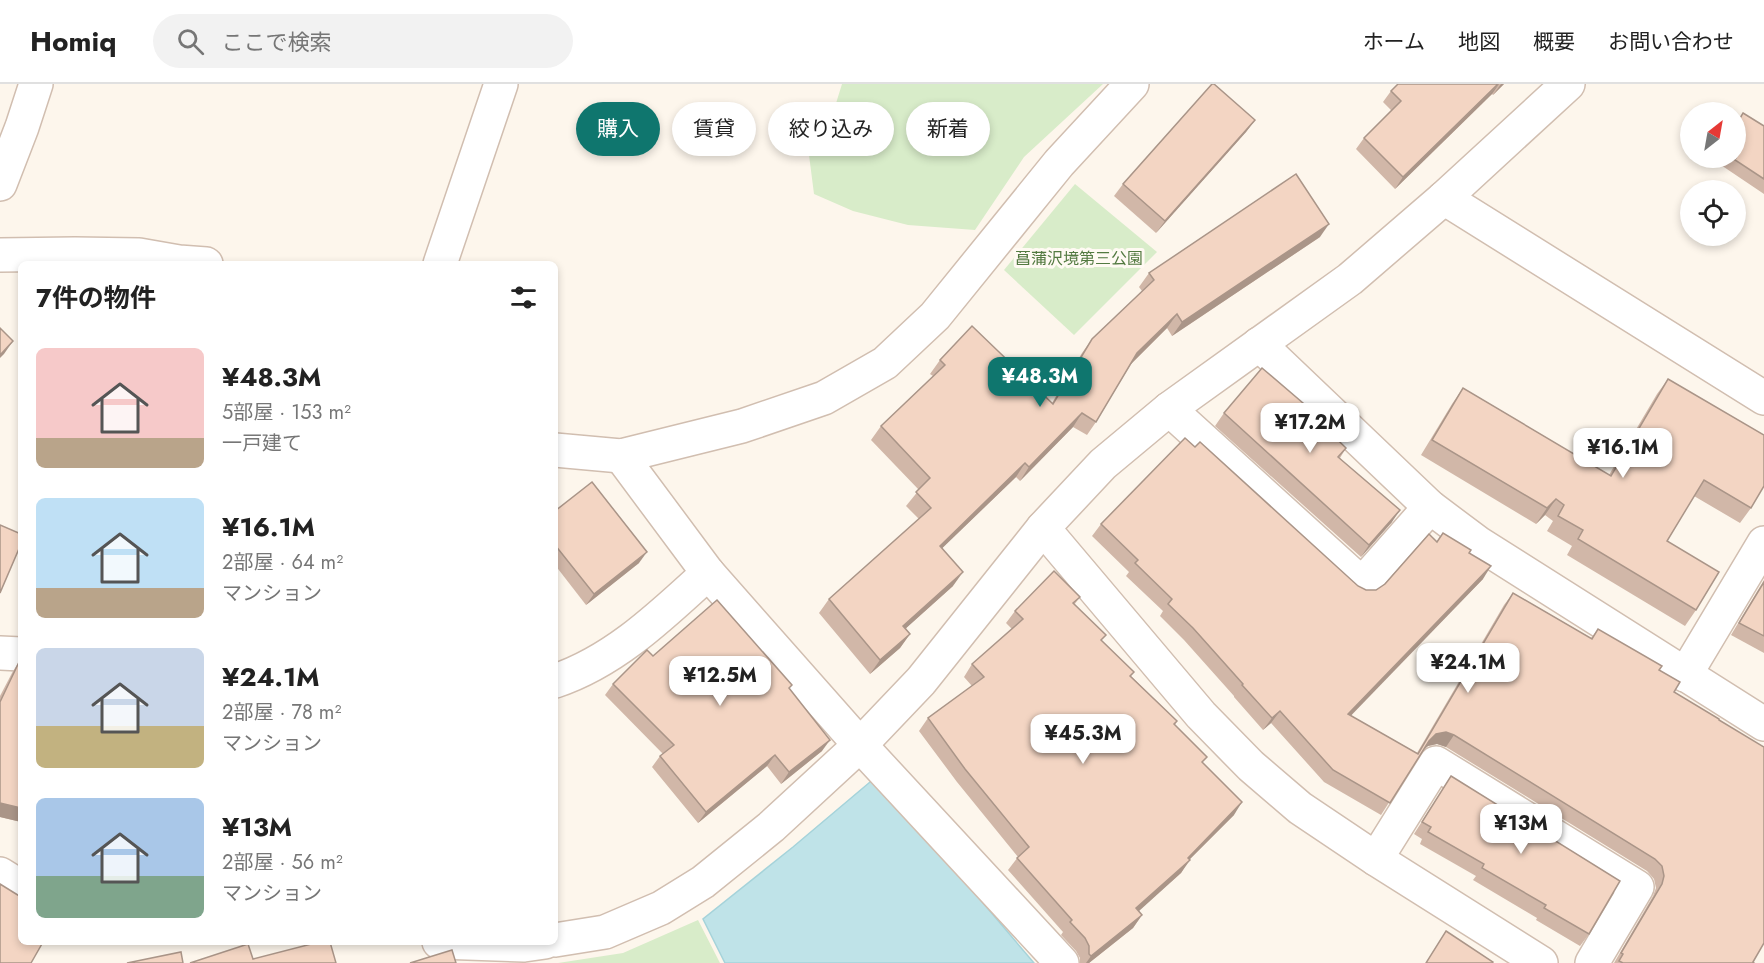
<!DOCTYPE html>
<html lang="ja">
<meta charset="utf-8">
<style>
body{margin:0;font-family:Jost,"Noto Sans JP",sans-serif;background:#f2f2f2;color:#222;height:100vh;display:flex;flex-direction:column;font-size:22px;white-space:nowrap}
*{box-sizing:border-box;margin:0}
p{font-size:20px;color:#767676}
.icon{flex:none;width:33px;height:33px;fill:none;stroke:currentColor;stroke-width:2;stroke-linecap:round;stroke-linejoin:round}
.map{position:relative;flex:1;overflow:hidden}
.side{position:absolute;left:18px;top:177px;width:540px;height:684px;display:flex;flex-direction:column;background:#fff;border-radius:9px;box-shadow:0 3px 9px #0003}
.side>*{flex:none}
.top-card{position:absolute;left:576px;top:18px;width:570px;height:54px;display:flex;gap:12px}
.needle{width:39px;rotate:31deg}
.tools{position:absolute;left:1680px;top:18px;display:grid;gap:12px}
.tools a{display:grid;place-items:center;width:66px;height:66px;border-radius:50%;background:#fff;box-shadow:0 3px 9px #0003;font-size:30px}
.price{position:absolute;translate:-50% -51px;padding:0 14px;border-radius:12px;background:#fff;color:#222;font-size:20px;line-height:39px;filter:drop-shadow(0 2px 3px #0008)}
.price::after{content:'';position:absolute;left:50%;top:36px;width:18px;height:14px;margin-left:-9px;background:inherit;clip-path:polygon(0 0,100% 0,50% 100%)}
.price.selected{background:#0f766e;color:#fff}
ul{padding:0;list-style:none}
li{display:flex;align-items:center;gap:18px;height:150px;padding:0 18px}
li span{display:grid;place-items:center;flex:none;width:168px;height:120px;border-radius:9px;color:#555}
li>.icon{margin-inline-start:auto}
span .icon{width:72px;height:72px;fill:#fffc;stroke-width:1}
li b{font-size:26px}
h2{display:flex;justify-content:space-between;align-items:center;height:72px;padding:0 18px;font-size:26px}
.tag{padding:0 21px;border-radius:27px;background:#fff;box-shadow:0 3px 9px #0003;font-size:21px;line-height:54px}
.tag.selected{background:#0f766e;color:#fff}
header{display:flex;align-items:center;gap:36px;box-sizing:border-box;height:84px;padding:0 30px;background:#fff;border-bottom:2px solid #e0e0e0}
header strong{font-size:28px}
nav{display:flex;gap:33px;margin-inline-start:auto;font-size:21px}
.search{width:420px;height:54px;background:#f2f2f2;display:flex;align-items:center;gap:15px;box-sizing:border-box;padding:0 21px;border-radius:33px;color:#767676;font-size:22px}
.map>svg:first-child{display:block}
.green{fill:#d8ecc9}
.water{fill:#bfe3e8;stroke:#a5d3da;stroke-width:1.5}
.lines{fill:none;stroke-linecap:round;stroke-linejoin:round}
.minor-casing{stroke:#d1beb0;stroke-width:36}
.minor{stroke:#fff;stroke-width:33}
.wall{fill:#d1b7a8}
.shaded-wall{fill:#aa9588}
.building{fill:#f3d5c3;stroke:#aa9588;stroke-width:1.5}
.labels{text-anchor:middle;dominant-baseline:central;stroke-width:6;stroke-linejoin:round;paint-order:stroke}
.park-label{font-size:16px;fill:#537a41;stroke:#fffaf3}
</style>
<header>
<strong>Homiq</strong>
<div class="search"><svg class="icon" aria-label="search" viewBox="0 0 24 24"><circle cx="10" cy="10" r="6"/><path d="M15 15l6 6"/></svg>ここで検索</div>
<nav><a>ホーム</a><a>地図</a><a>概要</a><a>お問い合わせ</a></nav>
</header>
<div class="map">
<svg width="1764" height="879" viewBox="0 0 1764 879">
<rect width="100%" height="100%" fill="#fdf6ec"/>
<g class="green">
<polygon points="842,0 1103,0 1024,73 975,146 908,141 853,127 814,110 809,71 833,29"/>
<polygon points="1075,100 1157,168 1074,251 1004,186"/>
<polygon points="698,836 720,879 558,879 623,869"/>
</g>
<polygon class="water" points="876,693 1034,879 725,879 703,835 793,763"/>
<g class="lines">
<g class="minor-casing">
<g id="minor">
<polyline points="0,100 22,43 36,0"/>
<polyline points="1444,114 1764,314"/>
<polyline points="0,171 75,170 139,171 179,178 206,180"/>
<polyline points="440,180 501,0"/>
<polyline points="1259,260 1430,423 1478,459 1764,640"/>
<polyline points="1169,325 1362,500 1430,423"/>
<polyline points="555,366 621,372 742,342 824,314 885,279 935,232 1059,79 1132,0"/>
<polyline points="621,372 708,489 860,661 1062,879"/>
<polyline points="1043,444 1201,631 1251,682 1300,724 1376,775 1541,879"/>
<polyline points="0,569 21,570"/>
<polyline points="1685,591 1764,459"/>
<path d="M555,597c60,-20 107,-66 153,-108"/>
<polyline points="1376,775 1436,679 1637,803 1592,879"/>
<polyline points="0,790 21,803"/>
<polyline points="555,856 605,848 661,824 703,798 771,743 860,661 921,597 1043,444 1103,380 1169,325 1350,195 1444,114 1568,0"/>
<polyline points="439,858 524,861 545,858"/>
</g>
</g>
<use href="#minor" class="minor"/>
</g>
<g class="wall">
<polygon points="1398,0 1504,0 1493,11 1492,10 1395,105 1356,65 1364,54 1392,27 1383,18 1391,7"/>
<polygon points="1255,36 1246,48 1156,149 1114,112 1123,100"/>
<polygon points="1764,42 1764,110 1712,75 1713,74 1736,74"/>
<polygon points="1320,153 1172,252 1167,244 1131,280 1096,338 1087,351 1073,343 1020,397 1016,393 942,464 953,502 906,544 910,550 900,564 870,590 819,529 829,515 919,435 906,422 919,406 871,356 881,342 933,292 930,290 940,276 1052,319 1082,269 1092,255 1142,207 1139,203 1149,189"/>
<polygon points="1668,295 1751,424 1740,439 1694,412 1667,457 1696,526 1685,542 1567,471 1572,462 1547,447 1553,437 1545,431 1536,440 1421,371 1452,320 1463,304 1609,391 1657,310"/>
<polygon points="1308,328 1346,364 1340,374 1392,438 1361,473 1215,342 1224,329"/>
<polygon points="1195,363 1358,502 1366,506 1376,506 1385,500 1437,457 1443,449 1469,469 1483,495 1350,631 1417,669 1504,521 1513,509 1591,554 1598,545 1659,586 1674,608 1719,636 1753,878 1754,879 1614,879 1653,812 1656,804 1654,795 1647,787 1446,663 1437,660 1428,662 1422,667 1381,731 1324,698 1271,639 1263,646 1234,613 1234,612 1184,556 1160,532 1163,527 1126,492 1129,488 1092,452 1101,440"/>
<polygon points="555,427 639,479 586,521 555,481"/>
<polygon points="1764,496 1764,569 1731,551"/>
<polygon points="1080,513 1074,521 1102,557 1134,588 1131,592 1177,637 1175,641 1202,679 1234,731 1189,776 1181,789 1138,827 1142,831 1133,844 1089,879 1080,879 1080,874 1076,867 1061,851 1063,848 1008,786 1018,773 957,698 919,647 928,634 972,602 964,593 972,580 1012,545 1006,539 1015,527"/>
<polygon points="653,572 790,605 822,667 781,700 767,682 698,739 652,683 660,672 663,670 605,611 613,600"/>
<polygon points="20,576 21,577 21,738 0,733 0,612 12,589"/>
<polygon points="1451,692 1589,850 1580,862 1536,836 1537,834 1473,796 1476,792 1420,760 1422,755 1414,750"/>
</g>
<g class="shaded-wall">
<polygon points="1499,0 1492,10 1395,105 1403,93"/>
<polygon points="1501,0 1504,0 1493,11"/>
<polygon points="1255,36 1246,48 1156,149 1165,137"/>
<polygon points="1329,140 1320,153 1172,252 1182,238"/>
<polygon points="1177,230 1167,244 1128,283 1137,269"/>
<polygon points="13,257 4,270 0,274 0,271"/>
<polygon points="1082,329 1073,343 1020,397 1029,383"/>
<polygon points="1025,379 1016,393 930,476 940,462"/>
<polygon points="1556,415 1545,431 1536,440 1547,424"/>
<polygon points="1400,426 1392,438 1361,473 1369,461"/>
<polygon points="647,468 639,479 586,521 594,510"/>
<polygon points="1491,482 1483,495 1340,643 1348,630"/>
<polygon points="963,488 953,502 894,555 903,542"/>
<polygon points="910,550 900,564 870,590 880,576"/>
<polygon points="1280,627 1271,639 1263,646 1272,634"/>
<polygon points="1446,648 1454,651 1446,663 1437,660 1428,662 1420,669 1429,657 1436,650"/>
<polygon points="830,656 822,667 781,700 789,688"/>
<polygon points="775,671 767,682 698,739 706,728"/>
<polygon points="1242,718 1234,731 1179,786 1188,774"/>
<polygon points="0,719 21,724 21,738 0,733"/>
<polygon points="1190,776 1181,789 1128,837 1136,824"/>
<polygon points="1142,831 1133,844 1089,879 1086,879 1091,872"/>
</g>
<g class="building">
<polygon points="1212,0 1214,0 1255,36 1165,137 1123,100"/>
<polygon points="1398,0 1498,0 1403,93 1364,54 1401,17 1391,7"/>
<polygon points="1743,29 1764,42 1764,95 1732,74 1736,74 1736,41"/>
<polygon points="1296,90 1329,140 1182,238 1177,230 1137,269 1096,338 1082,329 1029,383 1025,379 940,462 963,488 903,542 910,550 880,576 829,515 931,424 916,408 930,394 881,342 945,281 940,276 972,242 1053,320 1092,255 1154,196 1149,189"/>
<polygon points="0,244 13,257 0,271"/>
<polygon points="1262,284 1310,325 1308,327 1346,364 1338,373 1400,426 1369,461 1224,329"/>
<polygon points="1668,295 1764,351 1764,402 1751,424 1704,396 1667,457 1719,488 1696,526 1578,455 1583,446 1558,432 1564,421 1556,415 1547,424 1432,356 1463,304 1611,392"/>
<polygon points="1185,354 1195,363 1200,358 1358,502 1366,506 1376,506 1385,500 1429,450 1437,458 1443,449 1471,466 1469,469 1491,482 1348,630 1418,670 1513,509 1592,555 1598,545 1662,582 1659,586 1680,598 1674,608 1719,635 1719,636 1764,663 1764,859 1753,878 1754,879 1623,879 1619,877 1623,870 1621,869 1662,800 1664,792 1662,782 1655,775 1454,651 1446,648 1436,650 1429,657 1390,719 1333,686 1280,627 1272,634 1242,601 1243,600 1193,544 1168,520 1172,515 1135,479 1138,476 1101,440"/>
<polygon points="592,398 647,468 594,510 555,461 555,427"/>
<polygon points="0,441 21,450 21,460 0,509"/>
<polygon points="1054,487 1080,513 1073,519 1106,551 1101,556 1134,588 1130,592 1177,637 1174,640 1207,673 1202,678 1242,718 1188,774 1190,776 1136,824 1142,831 1091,872 1089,870 1089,862 1085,854 1070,838 1072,836 1017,774 1029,763 965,685 928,634 984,593 972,580 1023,535 1015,527"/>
<polygon points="1764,498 1764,552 1739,539"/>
<polygon points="717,516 792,601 789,604 830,656 789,688 775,671 706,728 660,672 674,661 613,600 647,566 653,572"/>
<polygon points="20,576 21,577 21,724 0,719 0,618"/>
<polygon points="1451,692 1620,797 1589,850 1544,824 1546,821 1482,784 1484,780 1428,748 1431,743 1422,738"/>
<polygon points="0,800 21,813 21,858 43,858 31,879 0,879"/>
<polygon points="1446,847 1493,878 1492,879 1426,879"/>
<polygon points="319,858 330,858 336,879 190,879 248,860 253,875"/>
<polygon points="452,866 456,879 410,879"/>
<polygon points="181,868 183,879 127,879"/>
</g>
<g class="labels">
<g class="park-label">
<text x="1079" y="174">菖蒲沢境第三公園</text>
</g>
</g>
</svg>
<div class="tools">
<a><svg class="needle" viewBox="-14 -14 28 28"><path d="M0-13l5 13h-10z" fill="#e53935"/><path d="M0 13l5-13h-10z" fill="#767676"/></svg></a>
<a><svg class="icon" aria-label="locate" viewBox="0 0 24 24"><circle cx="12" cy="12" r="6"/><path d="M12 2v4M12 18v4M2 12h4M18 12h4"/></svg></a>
</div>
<b class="price selected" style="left:1040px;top:324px">¥48.3M</b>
<b class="price" style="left:1310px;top:370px">¥17.2M</b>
<b class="price" style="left:1623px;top:395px">¥16.1M</b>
<b class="price" style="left:1468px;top:610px">¥24.1M</b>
<b class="price" style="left:720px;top:623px">¥12.5M</b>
<b class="price" style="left:1083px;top:681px">¥45.3M</b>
<b class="price" style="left:1521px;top:771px">¥13M</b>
<div class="top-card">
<a class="tag selected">購入</a>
<a class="tag">賃貸</a>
<a class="tag">絞り込み</a>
<a class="tag">新着</a>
</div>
<section class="side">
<h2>7件の物件<svg class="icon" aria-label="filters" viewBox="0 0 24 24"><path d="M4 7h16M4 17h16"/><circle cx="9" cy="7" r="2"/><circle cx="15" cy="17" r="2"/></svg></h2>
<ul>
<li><span style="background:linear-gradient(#f6c9c9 75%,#b9a48a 0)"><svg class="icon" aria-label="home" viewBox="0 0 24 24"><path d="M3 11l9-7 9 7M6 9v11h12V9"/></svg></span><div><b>¥48.3M</b><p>5部屋 · 153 m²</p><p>一戸建て</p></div></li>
<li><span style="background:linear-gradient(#bfe0f5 75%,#b9a48a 0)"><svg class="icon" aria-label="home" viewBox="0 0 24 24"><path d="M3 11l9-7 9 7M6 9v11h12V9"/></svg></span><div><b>¥16.1M</b><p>2部屋 · 64 m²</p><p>マンション</p></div></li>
<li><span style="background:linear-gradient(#c9d6e8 65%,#c2b280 0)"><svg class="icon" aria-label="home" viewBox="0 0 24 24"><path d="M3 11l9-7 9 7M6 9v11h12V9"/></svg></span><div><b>¥24.1M</b><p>2部屋 · 78 m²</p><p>マンション</p></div></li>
<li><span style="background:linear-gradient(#a9c7e8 65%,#7fa58c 0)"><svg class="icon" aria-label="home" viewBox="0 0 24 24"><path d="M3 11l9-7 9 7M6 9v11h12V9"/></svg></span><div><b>¥13M</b><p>2部屋 · 56 m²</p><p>マンション</p></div></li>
</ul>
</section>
</div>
